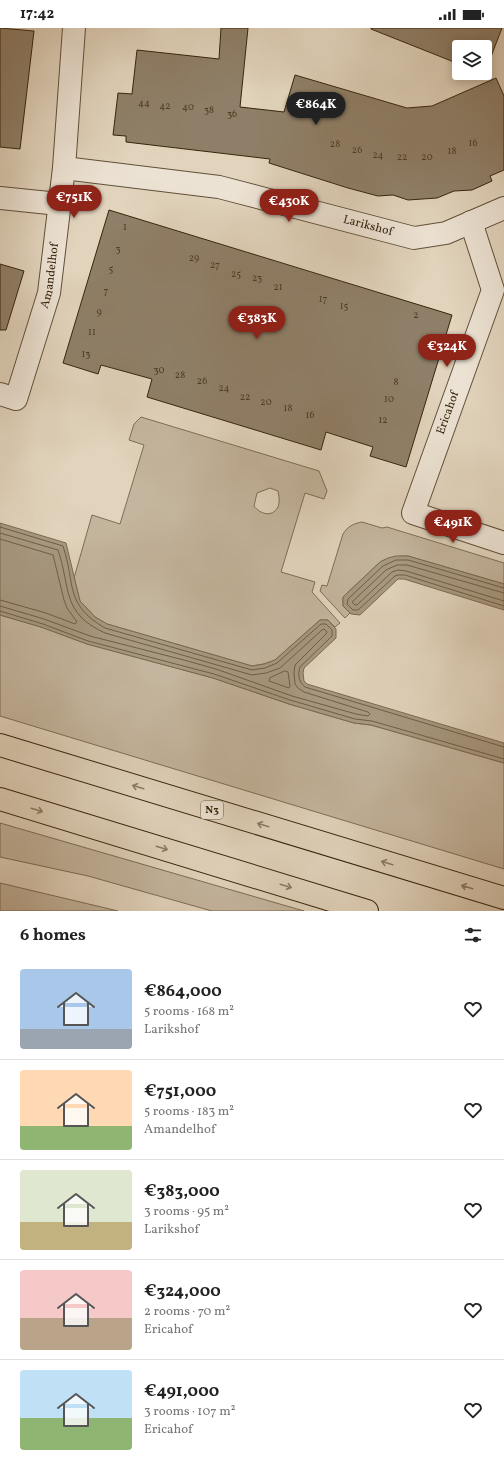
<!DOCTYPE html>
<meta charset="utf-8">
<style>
body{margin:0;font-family:Vollkorn,serif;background:#f2f2f2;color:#222;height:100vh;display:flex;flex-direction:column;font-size:15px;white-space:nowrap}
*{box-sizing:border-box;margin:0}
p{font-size:13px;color:#767676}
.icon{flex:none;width:22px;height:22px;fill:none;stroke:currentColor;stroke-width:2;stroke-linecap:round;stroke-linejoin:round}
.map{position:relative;height:883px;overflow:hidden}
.sheet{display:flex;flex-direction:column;background:#fff;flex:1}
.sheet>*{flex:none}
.buttons{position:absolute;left:452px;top:12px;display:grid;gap:8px}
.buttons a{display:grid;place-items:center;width:40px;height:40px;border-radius:4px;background:#fff;box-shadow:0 2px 10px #0003;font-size:20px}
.price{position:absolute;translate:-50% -34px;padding:0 9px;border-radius:14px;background:#8f2418;color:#fff;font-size:13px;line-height:26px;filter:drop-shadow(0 1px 2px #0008)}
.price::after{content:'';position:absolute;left:50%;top:24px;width:12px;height:9px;margin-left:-6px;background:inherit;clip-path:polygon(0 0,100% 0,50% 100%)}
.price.current{background:#222;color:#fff}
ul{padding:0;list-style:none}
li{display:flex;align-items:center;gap:12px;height:100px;padding:0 20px}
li+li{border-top:1px solid #e0e0e0}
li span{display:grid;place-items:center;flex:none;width:112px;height:80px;border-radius:4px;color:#555}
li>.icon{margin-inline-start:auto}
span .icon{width:48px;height:48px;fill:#fffc;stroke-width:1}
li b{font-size:17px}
h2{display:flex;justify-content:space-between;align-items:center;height:48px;padding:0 20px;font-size:17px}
.status{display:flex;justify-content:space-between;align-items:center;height:28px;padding:0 20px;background:#fff;direction:ltr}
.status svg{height:11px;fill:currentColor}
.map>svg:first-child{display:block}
.green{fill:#c4b59e;stroke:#7d6d56;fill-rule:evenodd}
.water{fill:#a79880;stroke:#7a6a52}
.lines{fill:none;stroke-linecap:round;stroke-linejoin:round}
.shore{stroke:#6e5e46;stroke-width:1}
.building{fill:#8f7f68;stroke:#36250d}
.street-casing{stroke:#615039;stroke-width:24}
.primary-casing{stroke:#36250d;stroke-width:24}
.street{stroke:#ece2d3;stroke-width:22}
.primary{stroke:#e1d3bc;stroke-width:22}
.oneway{stroke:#8c7c64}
.labels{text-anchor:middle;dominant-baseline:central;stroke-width:3;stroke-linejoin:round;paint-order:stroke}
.number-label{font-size:10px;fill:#4c3c24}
.shield{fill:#ece2d3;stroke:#6d5e48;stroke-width:1}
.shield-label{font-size:11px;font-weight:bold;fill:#36250d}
.street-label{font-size:12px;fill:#36250d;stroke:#ece2d3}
</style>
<div class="status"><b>17:42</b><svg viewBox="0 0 49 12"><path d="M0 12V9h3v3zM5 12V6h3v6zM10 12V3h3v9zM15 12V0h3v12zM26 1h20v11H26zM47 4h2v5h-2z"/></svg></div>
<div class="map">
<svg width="504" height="883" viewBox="0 0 504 883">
<rect width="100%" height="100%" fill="#e1d3bc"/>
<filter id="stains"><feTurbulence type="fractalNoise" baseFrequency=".005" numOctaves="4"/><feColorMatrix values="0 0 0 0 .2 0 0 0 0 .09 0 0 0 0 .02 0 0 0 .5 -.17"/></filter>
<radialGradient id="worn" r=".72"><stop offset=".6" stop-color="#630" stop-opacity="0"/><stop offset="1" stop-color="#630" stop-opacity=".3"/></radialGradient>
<g class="green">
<path d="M141,389l178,54 8,20 -3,8 -19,-6 -24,79 34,10 -3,10 28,31 -5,4 -7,-7h-8l-45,40 -11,4 -12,2 -145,-42 -12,-7 -15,-16 -6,-23 18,-63 28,9 24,-79 -15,-5 5,-16zM270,460l8,3c1,5 2,11 0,16 -6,11 -18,7 -24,-1l3,-13z"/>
<path d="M362,494l20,6 5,-1 117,36v21l-96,-28c-10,0 -18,1 -28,6l-37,35v9l7,7 -5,5 -25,-27 2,-6 5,1 16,-52c5,-8 10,-10 19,-12z"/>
<polygon points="0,587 41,599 87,616 213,650 289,676 354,695 371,697 504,735 504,841 0,688"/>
<polygon points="0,795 304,883 212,883 88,848 0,829"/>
<polygon points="0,855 118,883 0,883"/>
</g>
<g class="water">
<polygon points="0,495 66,515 80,573 95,589 107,596 252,638 264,636 275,632 320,592 328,592 336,601 336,610 304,640 303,645 304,653 307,656 504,715 504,735 371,697 354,695 289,676 213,650 87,616 41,599 0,587"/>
<polygon points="396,528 408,528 504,556 504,582 404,551 398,551 360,587 351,586 343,578 343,569 380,534 388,530"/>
</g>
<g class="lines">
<g class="shore">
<path d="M0,499l63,19c13,39 1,58 42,82l147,42 13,-2 12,-5 44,-39h5l6,6v6l-32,31c-2,7 -2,14 5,20l199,60"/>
<path d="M0,505l58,17c13,38 3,63 47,83l147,42 14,-2 14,-5 42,-38 2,-1 3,3 -1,2 -31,31 -1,8 1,11 3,4 6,4 64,20 2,2 -2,2 -12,-2 -64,-18 -76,-27 -32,-9 -94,-24 -46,-17 -44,-13"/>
<polyline points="0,511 53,527 64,572 67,580 77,594 75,596 46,585 0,572"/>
<polyline points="504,560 408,532 396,532 383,538 348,571 347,576 353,582 358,582 395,548 398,547 405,547 504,578"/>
<polyline points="504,565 407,537 397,537 386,542 352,574 355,577 357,577 392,544 398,542 406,543 504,573"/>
<polyline points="0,583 43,596 88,613 214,646 290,672 355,691 372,693 504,731"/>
<polygon points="285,643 288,644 290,658 289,660 269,653 270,650"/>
</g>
</g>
<g class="building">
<polygon points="0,0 34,3 20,121 0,119"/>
<polygon points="221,0 248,0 240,79 284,84 295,47 407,80 432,78 496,50 504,68 504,142 490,148 492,153 472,162 454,163 437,170 408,172 393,167 378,168 348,160 269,135 270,131 126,114 126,108 113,107 118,65 132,66 137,22 219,31"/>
<polygon points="371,0 502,0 485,44 485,19 459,19 459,36 371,1"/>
<polygon points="109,182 452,287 406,439 370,428 373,419 326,404 321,422 147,369 152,351 101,337 98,346 63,335"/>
<polygon points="0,236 24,243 6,302 0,302"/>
</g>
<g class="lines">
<g class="street-casing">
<g id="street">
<path id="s1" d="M64,140l155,19 195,51 32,-5 58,-25"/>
<polyline points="0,170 59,176"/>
<polyline points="471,194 493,262 413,485 504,515"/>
<path id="s2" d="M0,366l16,5 33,-106 15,-125 10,-140"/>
</g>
</g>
<g class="primary-casing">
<g id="primary">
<polyline points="0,717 504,870"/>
<polyline points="0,771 367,883"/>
</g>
</g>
<use href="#street" class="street"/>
<use href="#primary" class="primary"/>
</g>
<defs><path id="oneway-shaft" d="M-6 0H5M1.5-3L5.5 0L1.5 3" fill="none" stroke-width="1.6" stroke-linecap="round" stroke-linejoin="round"/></defs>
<g class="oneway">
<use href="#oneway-shaft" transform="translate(138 759) rotate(-163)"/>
<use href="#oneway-shaft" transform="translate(37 782) rotate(17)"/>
<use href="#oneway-shaft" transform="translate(263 797) rotate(-163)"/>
<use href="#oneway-shaft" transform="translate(162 820) rotate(17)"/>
<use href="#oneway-shaft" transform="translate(387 835) rotate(-163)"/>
<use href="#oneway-shaft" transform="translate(286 858) rotate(17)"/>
<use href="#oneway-shaft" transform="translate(467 859) rotate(-164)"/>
</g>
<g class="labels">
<g class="number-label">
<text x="144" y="75">44</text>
<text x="165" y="78">42</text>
<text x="188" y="79">40</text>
<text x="209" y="82">38</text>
<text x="232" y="86">36</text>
<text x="473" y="115">16</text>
<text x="335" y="116">28</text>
<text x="357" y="122">26</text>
<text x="452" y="123">18</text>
<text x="378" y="127">24</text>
<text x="402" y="129">22</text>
<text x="427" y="129">20</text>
<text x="125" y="199">1</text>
<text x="118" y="221">3</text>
<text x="194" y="230">29</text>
<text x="215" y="237">27</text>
<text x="111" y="241">5</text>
<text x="236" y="246">25</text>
<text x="257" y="250">23</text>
<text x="278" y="259">21</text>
<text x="106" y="263">7</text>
<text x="323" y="271">17</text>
<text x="344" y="278">15</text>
<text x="99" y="284">9</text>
<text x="416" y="287">2</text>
<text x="92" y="304">11</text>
<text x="86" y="326">13</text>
<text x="159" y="342">30</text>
<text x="180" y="347">28</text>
<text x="202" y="353">26</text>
<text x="396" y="354">8</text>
<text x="224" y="360">24</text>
<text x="245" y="369">22</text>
<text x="389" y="371">10</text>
<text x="266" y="374">20</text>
<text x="288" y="380">18</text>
<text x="310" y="387">16</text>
<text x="383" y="392">12</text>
</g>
<rect class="shield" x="201" y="773" width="22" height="18" rx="3"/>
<g class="shield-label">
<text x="212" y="782">N3</text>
</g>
<g class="street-label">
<text stroke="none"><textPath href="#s1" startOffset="310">Larikshof</textPath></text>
<text stroke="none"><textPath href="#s2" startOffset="145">Amandelhof</textPath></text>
<text transform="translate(448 385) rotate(-70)">Ericahof</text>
</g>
</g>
<rect width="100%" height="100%" filter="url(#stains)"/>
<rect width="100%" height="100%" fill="url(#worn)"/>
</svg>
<div class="buttons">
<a><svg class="icon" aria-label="layers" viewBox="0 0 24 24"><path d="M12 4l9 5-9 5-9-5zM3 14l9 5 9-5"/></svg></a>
</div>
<b class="price current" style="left:316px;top:98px">€864K</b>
<b class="price" style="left:74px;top:191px">€751K</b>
<b class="price" style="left:289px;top:195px">€430K</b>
<b class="price" style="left:257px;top:312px">€383K</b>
<b class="price" style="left:447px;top:340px">€324K</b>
<b class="price" style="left:453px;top:516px">€491K</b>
</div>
<section class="sheet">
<h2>6 homes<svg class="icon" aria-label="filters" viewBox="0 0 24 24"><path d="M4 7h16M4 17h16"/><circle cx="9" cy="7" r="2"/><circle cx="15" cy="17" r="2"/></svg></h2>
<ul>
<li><span style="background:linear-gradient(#a9c7e8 75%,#9aa5b1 0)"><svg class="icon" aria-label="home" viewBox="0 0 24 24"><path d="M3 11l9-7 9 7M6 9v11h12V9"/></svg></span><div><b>€864,000</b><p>5 rooms · 168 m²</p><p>Larikshof</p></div><svg class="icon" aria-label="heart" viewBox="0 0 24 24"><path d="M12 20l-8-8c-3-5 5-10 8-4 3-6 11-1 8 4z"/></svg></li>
<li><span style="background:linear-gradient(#ffd9b3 70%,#8fb573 0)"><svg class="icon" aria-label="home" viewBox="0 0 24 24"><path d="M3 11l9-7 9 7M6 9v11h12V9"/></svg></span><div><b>€751,000</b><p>5 rooms · 183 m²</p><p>Amandelhof</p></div><svg class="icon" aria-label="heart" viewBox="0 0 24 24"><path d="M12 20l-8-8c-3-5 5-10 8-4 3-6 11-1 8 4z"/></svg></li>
<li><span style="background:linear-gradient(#dfe7d0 65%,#c2b280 0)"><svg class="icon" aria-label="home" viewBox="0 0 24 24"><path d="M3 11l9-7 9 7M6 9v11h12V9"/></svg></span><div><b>€383,000</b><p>3 rooms · 95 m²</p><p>Larikshof</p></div><svg class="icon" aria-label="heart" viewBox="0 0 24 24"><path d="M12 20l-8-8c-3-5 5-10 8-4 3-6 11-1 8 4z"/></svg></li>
<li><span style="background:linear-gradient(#f6c9c9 60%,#b9a48a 0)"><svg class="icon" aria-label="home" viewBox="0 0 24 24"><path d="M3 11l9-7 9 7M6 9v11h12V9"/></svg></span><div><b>€324,000</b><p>2 rooms · 70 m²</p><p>Ericahof</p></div><svg class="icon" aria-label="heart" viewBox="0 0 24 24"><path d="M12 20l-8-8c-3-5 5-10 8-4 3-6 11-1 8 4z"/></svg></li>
<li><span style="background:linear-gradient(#bfe0f5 60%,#8fb573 0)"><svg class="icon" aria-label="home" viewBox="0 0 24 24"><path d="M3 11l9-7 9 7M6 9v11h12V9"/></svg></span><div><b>€491,000</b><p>3 rooms · 107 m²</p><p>Ericahof</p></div><svg class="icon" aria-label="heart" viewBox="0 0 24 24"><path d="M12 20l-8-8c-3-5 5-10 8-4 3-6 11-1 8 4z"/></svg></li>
</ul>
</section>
